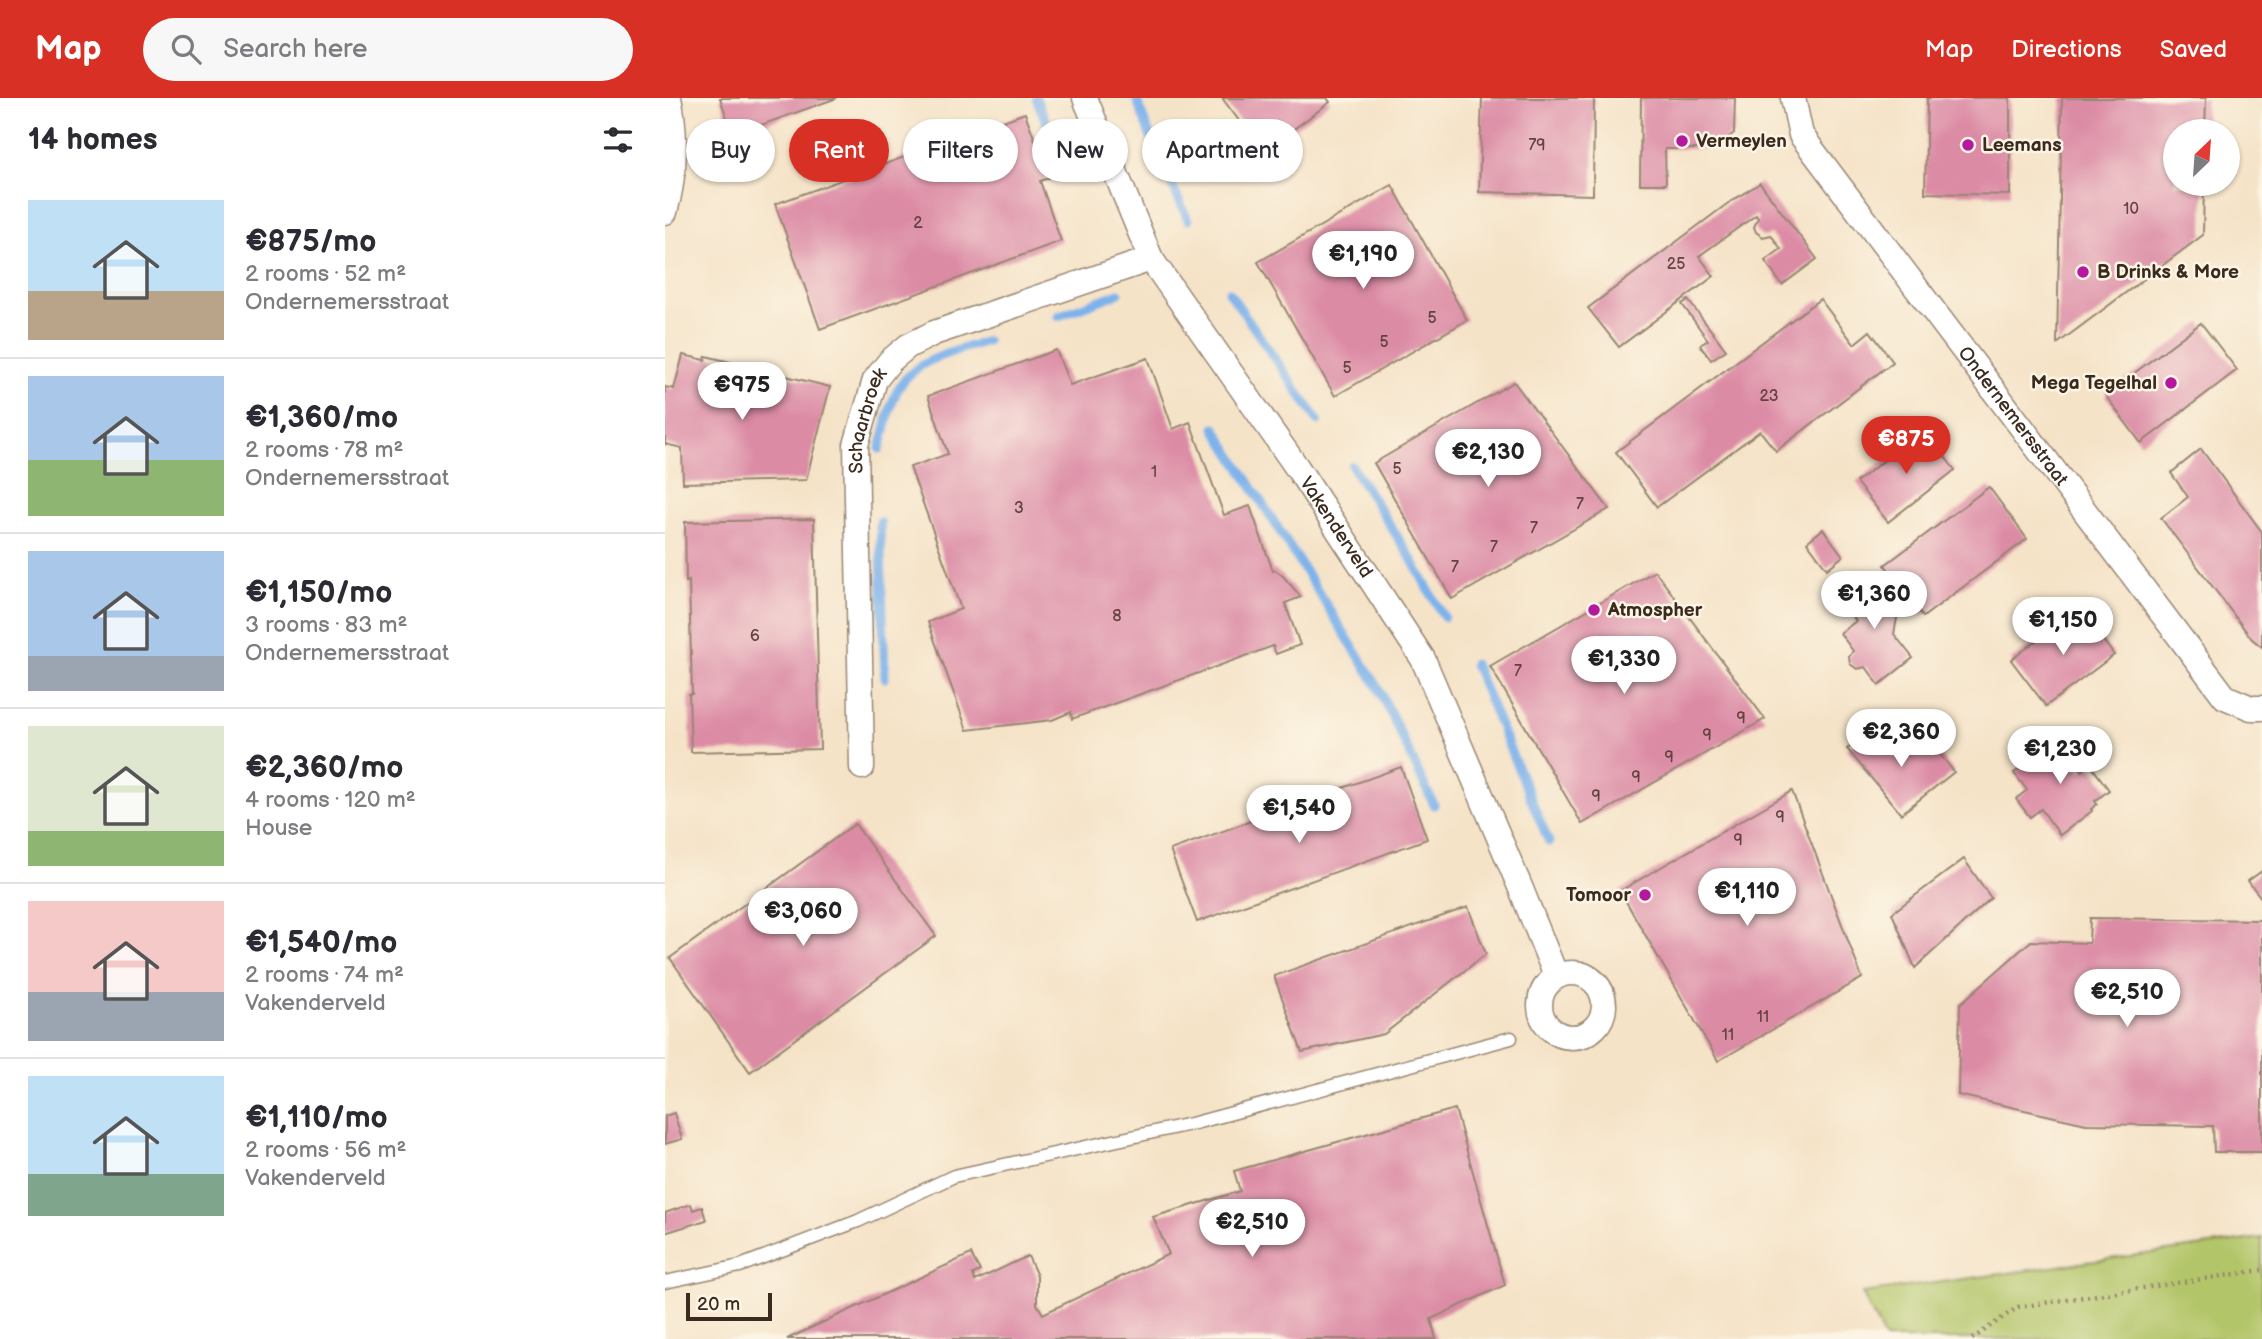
<!DOCTYPE html>
<meta charset="utf-8">
<style>
body{margin:0;font-family:"Balsamiq Sans",sans-serif;background:#f7f7f7;color:#2b2b33;height:100vh;display:flex;flex-direction:column;font-size:26px;white-space:nowrap}
*{box-sizing:border-box;margin:0}
p{font-size:23px;color:#7c7c81}
.icon{flex:none;width:38px;height:38px;fill:none;stroke:currentColor;stroke-width:2;stroke-linecap:round;stroke-linejoin:round}
.map{position:relative;flex:1;overflow:hidden}
.side{display:flex;flex-direction:column;background:#fff;width:665px}
.side>*{flex:none}
.top-card{position:absolute;left:21px;top:21px;width:665px;height:63px;display:flex;gap:14px}
.needle{width:46px;rotate:25deg}
.fabs{position:absolute;left:1498px;top:21px;display:grid;gap:14px}
.fabs a{display:grid;place-items:center;width:77px;height:77px;border-radius:50%;background:#fff;box-shadow:0 2px 5px #0004;font-size:35px}
.scale{position:absolute;left:21px;bottom:18px;width:86px;box-sizing:border-box;padding-left:7px;border:4px solid #3b2a1e;border-top:0;font-size:19px;line-height:24px;white-space:nowrap;color:#3b2a1e;-webkit-text-stroke:5px #fcf5e5;paint-order:stroke}
.price{position:absolute;translate:-50% -60px;padding:0 16px;border-radius:24px;background:#fff;color:#222;font-size:23px;line-height:46px;filter:drop-shadow(0 2px 4px #0008)}
.price::after{content:'';position:absolute;left:50%;top:42px;width:21px;height:16px;margin-left:-10px;background:inherit;clip-path:polygon(0 0,100% 0,50% 100%)}
.price.on{background:#d93025;color:#fff}
ul{padding:0;list-style:none}
li{display:flex;align-items:center;gap:21px;height:175px;padding:0 28px}
li+li{border-top:2px solid #e1e1e2}
li span{display:grid;place-items:center;flex:none;width:196px;height:140px;border-radius:0px;color:#555}
li>.icon{margin-inline-start:auto}
span .icon{width:84px;height:84px;fill:#fffc;stroke-width:1}
li b{font-size:30px}
h2{display:flex;justify-content:space-between;align-items:center;height:84px;padding:0 28px;font-size:30px}
.tag{padding:0 24px;border-radius:32px;background:#fff;box-shadow:0 2px 5px #0004;font-size:24px;line-height:63px}
.tag.on{background:#d93025;color:#fff}
header{display:flex;align-items:center;gap:42px;box-sizing:border-box;height:98px;padding:0 35px;background:#d93025;color:#fff}
header strong{font-size:33px}
nav{display:flex;gap:38px;margin-inline-start:auto;font-size:24px}
.search{width:490px;height:63px;background:#f7f7f7;display:flex;align-items:center;gap:18px;box-sizing:border-box;padding:0 24px;border-radius:38px;color:#7c7c81;font-size:26px}
main{display:flex;flex:1;min-height:0}
.map>svg:first-child{display:block}
.green{fill:#b2c568;stroke:#767843;stroke-width:2}
.lines{fill:none;stroke-linecap:round;stroke-linejoin:round}
.stream{stroke:#7db2eb;stroke-width:9}
.building{fill:#dc8ba5}
.service-casing{stroke:#988673;stroke-width:15}
.minor-casing{stroke:#988673;stroke-width:27}
.path{stroke:#988673;stroke-width:4.5;stroke-dasharray:2 5;stroke-linecap:butt}
.service{stroke:#fff;stroke-width:12}
.minor{stroke:#fff;stroke-width:24}
.poi-dot{fill:#b5179e;stroke:#fcf5e5;stroke-width:2.5}
.labels{text-anchor:middle;dominant-baseline:central;stroke-width:5;stroke-linejoin:round;paint-order:stroke}
.number-label{font-size:16px;fill:#634240}
.poi-label{font-size:19px;font-weight:bold;fill:#3b2a1e;stroke:#fcf5e5;text-anchor:start}
.street-label{font-size:19px;fill:#3b2a1e;stroke:#fcf5e5}
</style>
<header>
<strong>Map</strong>
<div class="search"><svg class="icon" aria-label="search" viewBox="0 0 24 24"><circle cx="10" cy="10" r="6"/><path d="M15 15l6 6"/></svg>Search here</div>
<nav><a>Map</a><a>Directions</a><a>Saved</a></nav>
</header>
<main>
<section class="side">
<h2>14 homes<svg class="icon" aria-label="filters" viewBox="0 0 24 24"><path d="M4 7h16M4 17h16"/><circle cx="9" cy="7" r="2"/><circle cx="15" cy="17" r="2"/></svg></h2>
<ul>
<li><span style="background:linear-gradient(#bfe0f5 65%,#b9a48a 0)"><svg class="icon" aria-label="home" viewBox="0 0 24 24"><path d="M3 11l9-7 9 7M6 9v11h12V9"/></svg></span><div><b>€875/mo</b><p>2 rooms · 52 m²</p><p>Ondernemersstraat</p></div></li>
<li><span style="background:linear-gradient(#a9c7e8 60%,#8fb573 0)"><svg class="icon" aria-label="home" viewBox="0 0 24 24"><path d="M3 11l9-7 9 7M6 9v11h12V9"/></svg></span><div><b>€1,360/mo</b><p>2 rooms · 78 m²</p><p>Ondernemersstraat</p></div></li>
<li><span style="background:linear-gradient(#a9c7e8 75%,#9aa5b1 0)"><svg class="icon" aria-label="home" viewBox="0 0 24 24"><path d="M3 11l9-7 9 7M6 9v11h12V9"/></svg></span><div><b>€1,150/mo</b><p>3 rooms · 83 m²</p><p>Ondernemersstraat</p></div></li>
<li><span style="background:linear-gradient(#dfe7d0 75%,#8fb573 0)"><svg class="icon" aria-label="home" viewBox="0 0 24 24"><path d="M3 11l9-7 9 7M6 9v11h12V9"/></svg></span><div><b>€2,360/mo</b><p>4 rooms · 120 m²</p><p>House</p></div></li>
<li><span style="background:linear-gradient(#f6c9c9 65%,#9aa5b1 0)"><svg class="icon" aria-label="home" viewBox="0 0 24 24"><path d="M3 11l9-7 9 7M6 9v11h12V9"/></svg></span><div><b>€1,540/mo</b><p>2 rooms · 74 m²</p><p>Vakenderveld</p></div></li>
<li><span style="background:linear-gradient(#bfe0f5 70%,#7fa58c 0)"><svg class="icon" aria-label="home" viewBox="0 0 24 24"><path d="M3 11l9-7 9 7M6 9v11h12V9"/></svg></span><div><b>€1,110/mo</b><p>2 rooms · 56 m²</p><p>Vakenderveld</p></div></li>
</ul>
</section>
<div class="map">
<svg width="1597" height="1241" viewBox="0 0 1597 1241">
<rect width="100%" height="100%" fill="#fcf5e5"/>
<filter id="ink" filterUnits="userSpaceOnUse"><feTurbulence type="fractalNoise" baseFrequency=".0143" numOctaves="2"/><feDisplacementMap in="SourceGraphic" scale="14" xChannelSelector="R" yChannelSelector="G"/><feConvolveMatrix kernelMatrix="1 2 1 2 8 2 1 2 1" color-interpolation-filters="sRGB"/></filter>
<filter id="wash" filterUnits="userSpaceOnUse"><feTurbulence type="fractalNoise" baseFrequency=".00686" numOctaves="4" result="noise"/><feDisplacementMap in="SourceGraphic" scale="28" xChannelSelector="R" yChannelSelector="G"/><feGaussianBlur stdDeviation="1.57" result="paint"/><feColorMatrix in="noise" values="0 0 0 0 0 0 0 0 0 0 0 0 0 0 0 0 0 1.4 0 .05"/><feComposite in="paint" operator="in"/></filter>
<g filter="url(#wash)">
<rect width="100%" height="100%" fill="#f5e3c8"/>
<polygon class="green" points="1597,1140 1597,1241 1220,1241 1197,1195"/>
<g class="lines">
<g class="stream">
<polyline points="371,0 390,45"/>
<polyline points="471,0 487,43 523,122"/>
<polyline points="564,194 653,323"/>
<polyline points="393,218 454,195"/>
<polyline points="550,330 713,589 769,707"/>
<path d="M215,351c6,-20 9,-45 20,-63 17,-28 58,-35 87,-45"/>
<polyline points="687,368 744,457 779,519"/>
<polyline points="215,424 220,580"/>
<polyline points="809,566 884,744"/>
</g>
</g>
<g id="blocks">
<g class="building">
<polygon points="55,0 172,0 68,37"/>
<polygon points="557,0 662,0 665,4 598,54"/>
<polygon points="817,0 929,0 928,97 814,94"/>
<polygon points="976,0 1070,0 1069,35 1048,51 1000,51 1001,86 975,86"/>
<polygon points="1262,0 1345,0 1345,97 1260,95"/>
<polygon points="1397,0 1541,0 1540,33 1510,33 1510,86 1539,86 1538,137 1392,246"/>
<polygon points="360,15 384,80 375,83 396,143 155,231 110,106"/>
<polygon points="1095,85 1152,161 1117,187 1100,163 1116,151 1106,137 1098,139 1091,134 1089,129 1093,120 1091,117 1034,158 1049,178 954,249 923,210 1062,106"/>
<polygon points="727,87 802,222 670,298 593,164"/>
<polygon points="1155,201 1189,246 1205,233 1228,264 1111,353 1095,333 992,409 951,354"/>
<polygon points="1023,202 1061,252 1046,262 1035,247 1043,242 1017,206"/>
<polygon points="1536,225 1572,272 1476,345 1440,297"/>
<polygon points="391,252 405,287 483,260 508,331 525,324 559,417 585,408 608,473 610,472 618,478 636,499 620,505 635,547 611,556 608,548 407,621 406,614 387,622 302,632 263,524 296,511 245,369 283,356 263,298"/>
<polygon points="18,257 40,262 41,258 165,289 141,382 18,385 17,350 0,346 0,289 9,291"/>
<polygon points="849,284 944,411 787,501 709,365"/>
<polygon points="1259,332 1290,372 1223,424 1191,384"/>
<polygon points="1536,351 1597,434 1597,549 1587,541 1496,420 1523,399 1506,375"/>
<polygon points="1324,389 1362,441 1258,519 1220,467"/>
<polygon points="149,421 155,651 26,654 24,596 27,596 24,483 21,484 20,424"/>
<polygon points="1158,431 1178,458 1162,471 1142,444"/>
<polygon points="990,473 1100,621 917,726 825,568"/>
<polygon points="1206,478 1215,490 1229,499 1233,515 1229,536 1248,560 1214,587 1201,569 1192,571 1185,566 1184,559 1188,553 1175,535 1191,523 1175,502"/>
<polygon points="1414,510 1449,557 1381,608 1346,562"/>
<polygon points="1210,629 1228,651 1225,654 1229,660 1241,651 1245,656 1263,641 1289,674 1236,716 1182,651"/>
<polygon points="1402,636 1416,654 1416,660 1410,664 1417,673 1422,669 1427,669 1444,692 1430,703 1432,706 1426,711 1427,713 1395,737 1376,711 1365,719 1351,701 1362,692 1349,675"/>
<polygon points="736,669 762,741 532,824 505,752"/>
<polygon points="1127,693 1197,880 1053,963 955,793"/>
<polygon points="190,726 271,838 85,974 5,860"/>
<polygon points="1299,761 1326,800 1250,870 1227,815"/>
<polygon points="1597,773 1597,801 1583,783"/>
<polygon points="803,809 821,856 719,936 637,954 609,878"/>
<polygon points="1425,820 1597,822 1597,1054 1549,1054 1548,1028 1421,1026 1293,997 1295,906 1366,843 1424,845"/>
<polygon points="790,1011 840,1187 766,1221 771,1241 122,1241 306,1156 315,1173 308,1176 310,1183 363,1158 372,1178 372,1206 378,1216 504,1156 488,1119 575,1093 569,1073"/>
<polygon points="9,1015 17,1041 0,1046 0,1018"/>
<polygon points="26,1106 28,1112 37,1109 41,1122 0,1135 0,1115"/>
</g>
</g>
</g>
<g filter="url(#ink)">
<use href="#blocks" fill-opacity="0" stroke="#988673" stroke-width="2"/>
<g class="lines">
<g class="service-casing">
<polyline id="service" points="0,1184 75,1168 193,1123 289,1078 530,1025 846,940"/>
</g>
<g class="minor-casing">
<g id="minor">
<path id="s1" d="M420,0l66,161 147,210 125,190 98,230 35,87"/>
<path id="s2" d="M1128,0l8,37 424,562 26,11h11"/>
<path d="M0,114c10,-36 12,-78 4,-114"/>
<path id="s3" d="M197,669l-6,-322 19,-65 15,-19 18,-15 26,-13 217,-74"/>
<circle cx="907" cy="907" r="32"/>
</g>
</g>
<polyline class="path" points="1307,1241 1353,1209 1597,1172"/>
<use href="#service" class="service"/>
<use href="#minor" class="minor"/>
</g>
</g>
<g class="poi-dot">
<circle cx="1017" cy="43" r="7"/>
<circle cx="1303" cy="47" r="7"/>
<circle cx="1418" cy="174" r="7"/>
<circle cx="1506" cy="285" r="7"/>
<circle cx="929" cy="512" r="7"/>
<circle cx="980" cy="797" r="7"/>
</g>
<g class="labels">
<g class="number-label">
<text x="872" y="47">79</text>
<text x="1466" y="111">10</text>
<text x="253" y="125">2</text>
<text x="1011" y="166">25</text>
<text x="767" y="220">5</text>
<text x="719" y="244">5</text>
<text x="682" y="270">5</text>
<text x="1104" y="298">23</text>
<text x="732" y="371">5</text>
<text x="489" y="374">1</text>
<text x="915" y="406">7</text>
<text x="354" y="410">3</text>
<text x="869" y="430">7</text>
<text x="829" y="449">7</text>
<text x="790" y="469">7</text>
<text x="452" y="518">8</text>
<text x="90" y="538">6</text>
<text x="853" y="573">7</text>
<text x="1076" y="620">9</text>
<text x="1042" y="637">9</text>
<text x="1004" y="659">9</text>
<text x="971" y="679">9</text>
<text x="931" y="698">9</text>
<text x="1115" y="719">9</text>
<text x="1073" y="742">9</text>
<text x="1098" y="919">11</text>
<text x="1063" y="937">11</text>
</g>
<g class="poi-label">
<text x="1031" y="43">Vermeylen</text>
<text x="1317" y="47">Leemans</text>
<text x="1432" y="174">B Drinks &amp; More</text>
<text x="1492" y="285" text-anchor="end">Mega Tegelhal</text>
<text x="943" y="512">Atmospher</text>
<text x="966" y="797" text-anchor="end">Tomoor</text>
</g>
<g class="street-label">
<text stroke="none"><textPath href="#s2" startOffset="390">Ondernemersstraat</textPath></text>
<text stroke="none"><textPath href="#s3" startOffset="348">Schaarbroek</textPath></text>
<text stroke="none"><textPath href="#s1" startOffset="500">Vakenderveld</textPath></text>
</g>
</g>
</svg>
<div class="fabs">
<a><svg class="needle" viewBox="-14 -14 28 28"><path d="M0-13l5 13h-10z" fill="#e53935"/><path d="M0 13l5-13h-10z" fill="#7c7c81"/></svg></a>
</div>
<div class="scale">20 m</div>
<b class="price" style="left:698px;top:193px">€1,190</b>
<b class="price" style="left:77px;top:324px">€975</b>
<b class="price on" style="left:1241px;top:378px">€875</b>
<b class="price" style="left:823px;top:391px">€2,130</b>
<b class="price" style="left:1209px;top:533px">€1,360</b>
<b class="price" style="left:1398px;top:559px">€1,150</b>
<b class="price" style="left:959px;top:598px">€1,330</b>
<b class="price" style="left:1236px;top:671px">€2,360</b>
<b class="price" style="left:1395px;top:688px">€1,230</b>
<b class="price" style="left:634px;top:747px">€1,540</b>
<b class="price" style="left:1082px;top:830px">€1,110</b>
<b class="price" style="left:138px;top:850px">€3,060</b>
<b class="price" style="left:1462px;top:931px">€2,510</b>
<b class="price" style="left:587px;top:1161px">€2,510</b>
<div class="top-card">
<a class="tag">Buy</a>
<a class="tag on">Rent</a>
<a class="tag">Filters</a>
<a class="tag">New</a>
<a class="tag">Apartment</a>
</div>
</div>
</main>
